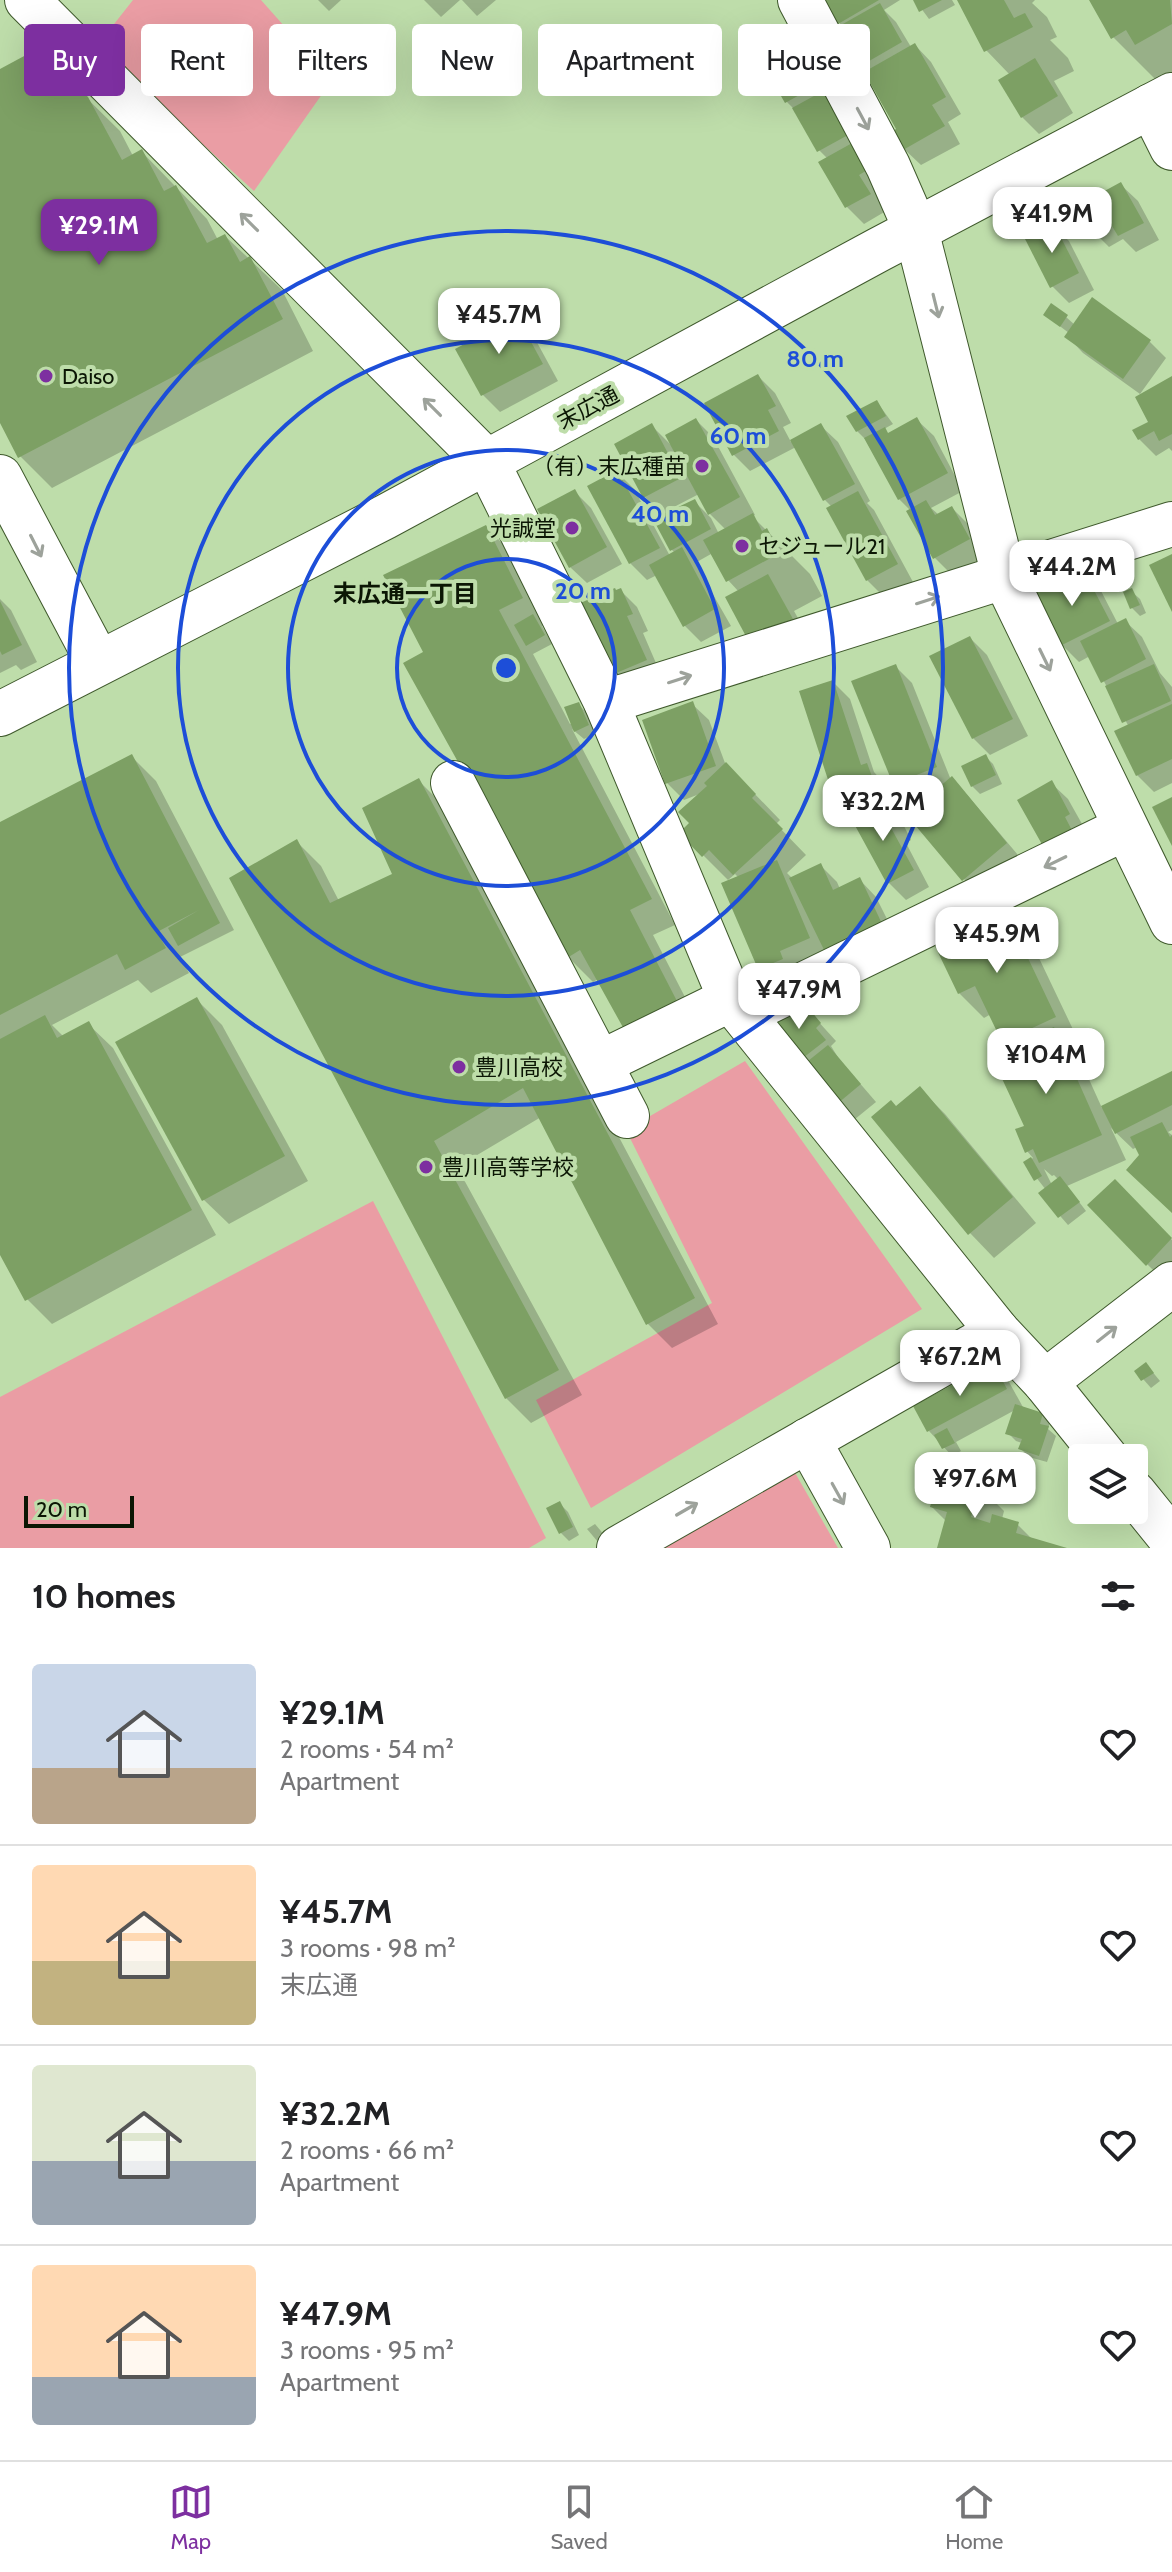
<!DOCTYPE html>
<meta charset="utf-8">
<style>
body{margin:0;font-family:Cabin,"Noto Sans JP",sans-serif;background:#f6f6f6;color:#202124;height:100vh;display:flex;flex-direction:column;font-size:30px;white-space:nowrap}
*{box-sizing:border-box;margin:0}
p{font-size:26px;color:#757577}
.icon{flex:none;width:44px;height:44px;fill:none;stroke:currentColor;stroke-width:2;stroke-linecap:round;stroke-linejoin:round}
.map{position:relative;height:1548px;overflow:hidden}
.panel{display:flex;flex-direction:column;background:#fff;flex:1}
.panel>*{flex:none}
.banner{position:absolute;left:24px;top:24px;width:1124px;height:72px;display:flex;gap:16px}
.fabs{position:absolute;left:1068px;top:1444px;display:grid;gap:16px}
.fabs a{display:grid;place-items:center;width:80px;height:80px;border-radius:8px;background:#fff;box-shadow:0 8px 32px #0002;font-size:40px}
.scale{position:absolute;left:24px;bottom:20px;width:110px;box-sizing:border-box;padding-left:8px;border:4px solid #0b1604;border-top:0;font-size:22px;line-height:28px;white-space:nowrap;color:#0b1604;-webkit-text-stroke:6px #beddaa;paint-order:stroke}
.price{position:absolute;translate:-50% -68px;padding:0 18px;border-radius:16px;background:#fff;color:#222;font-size:26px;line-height:52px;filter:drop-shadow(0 2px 4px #0008)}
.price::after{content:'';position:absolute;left:50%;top:48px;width:24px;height:18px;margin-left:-12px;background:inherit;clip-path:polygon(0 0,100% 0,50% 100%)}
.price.on{background:#7d2fa0;color:#fff}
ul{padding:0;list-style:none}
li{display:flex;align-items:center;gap:24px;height:200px;padding:0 32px}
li+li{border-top:2px solid #e0e0e0}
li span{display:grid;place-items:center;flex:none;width:224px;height:160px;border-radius:8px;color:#555}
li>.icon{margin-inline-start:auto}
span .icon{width:96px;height:96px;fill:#fffc;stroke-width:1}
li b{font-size:34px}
h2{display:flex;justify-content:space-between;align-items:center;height:96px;padding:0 32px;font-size:34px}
.pill{padding:0 28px;border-radius:8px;background:#fff;box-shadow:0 8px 32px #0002;font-size:28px;line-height:72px}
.pill.on{background:#7d2fa0;color:#fff}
.menu{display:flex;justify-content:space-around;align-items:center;height:112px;border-top:2px solid #e0e0e0;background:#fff;font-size:22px;color:#757577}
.menu a{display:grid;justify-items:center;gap:4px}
.menu .on{color:#7d2fa0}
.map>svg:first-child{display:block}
.green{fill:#ea9da4}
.shadow{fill:#0003;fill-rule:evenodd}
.building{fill:#7da064}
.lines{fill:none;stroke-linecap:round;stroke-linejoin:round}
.minor-casing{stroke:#3f592c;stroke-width:46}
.minor{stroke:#fff;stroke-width:44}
.oneway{stroke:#9da29b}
.ring{fill:none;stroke:#1d4ed8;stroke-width:4}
.poi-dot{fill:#7d2fa0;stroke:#beddaa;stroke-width:3}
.labels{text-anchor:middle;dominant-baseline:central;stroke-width:8;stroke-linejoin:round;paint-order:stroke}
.poi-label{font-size:22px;fill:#0b1604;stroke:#beddaa;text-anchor:start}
.street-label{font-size:22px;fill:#0b1604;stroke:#beddaa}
.neighbourhood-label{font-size:24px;font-weight:bold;fill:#0b1604;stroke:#beddaa}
.centre{fill:#1d4ed8;stroke:#beddaa;stroke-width:4}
.ring-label{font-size:24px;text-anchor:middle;font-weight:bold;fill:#1d4ed8;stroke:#beddaa;stroke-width:8;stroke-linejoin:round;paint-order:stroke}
</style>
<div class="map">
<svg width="1172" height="1548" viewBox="0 0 1172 1548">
<rect width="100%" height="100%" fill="#beddaa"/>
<g class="green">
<polygon points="133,0 261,0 332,80 254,191 96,47"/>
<polygon points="745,1061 922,1309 591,1508 536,1400 712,1303 626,1130"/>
<polygon points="373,1201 546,1538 529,1548 0,1548 0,1397"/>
<polygon points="794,1471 838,1548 660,1548"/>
</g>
<g class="shadow">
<polygon points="318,0 341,0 329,11"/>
<polygon points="424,0 460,0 441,17"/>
<polygon points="462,0 496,0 477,16"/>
<polygon points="830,0 900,0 884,10 896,22 911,47 915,45 931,62 961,114 948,122 960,144 921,165 904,149 899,130 869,77 858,66"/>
<polygon points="915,0 952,0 955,5 929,19"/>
<polygon points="960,0 1035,0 1032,3 1047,17 1057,37 1050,40 1068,58 1074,71 1054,81 1073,113 1039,134 1022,117 1010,75 986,50"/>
<polygon points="1091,0 1172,0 1172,79 1156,80 1113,37"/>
<polygon points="39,51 120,131 133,156 141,151 207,219 218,240 225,236 282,290 313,351 52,488 20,456 0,419 0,71"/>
<polygon points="803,51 884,186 875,192 886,211 864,224 847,207 821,163 828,159 819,150 798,113 787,102 769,71"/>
<polygon points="1121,185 1138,201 1159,240 1136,252 1123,239 1109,247 1092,230"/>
<polygon points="1052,225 1069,241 1094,290 1069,303 1052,286"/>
<polygon points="1045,315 1066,317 1075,325 1150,342 1166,358 1140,394 1083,353 1067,336 1069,333"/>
<polygon points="517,318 533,335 558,381 500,412 483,395 458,350"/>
<polygon points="758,376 775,393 791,423 783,427 791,442 821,426 838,442 870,501 867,503 874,510 913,582 884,597 867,580 832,507 825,500 796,447 750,471 733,454"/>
<polygon points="1172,378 1172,451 1169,448 1156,456 1139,439 1151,423"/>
<polygon points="877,402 893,424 884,429 889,435 917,420 934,436 963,491 931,508 939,515 952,508 969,525 986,556 952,575 935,558 911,511 899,499 865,439 857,431"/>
<path d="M696,420l17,17 42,78 -3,1 58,58 12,22 -28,15 14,25 -69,-44 -11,-12 -17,-26 -16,9 36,63 -30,16 -17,-17 -27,-50 -10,5 -17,-17 -13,-91 17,17 36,67 5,-3 -3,-3 -8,-34 -19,-19 -29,-52 36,-19 20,20zM699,494l11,20 16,16 -7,4 -8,-16 -17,-17 -21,11 -1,-4z"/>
<polygon points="574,491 591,508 622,564 587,583 570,567"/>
<polygon points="486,527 511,552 547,623 542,626 552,644 533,654 570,724 573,723 578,704 586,712 595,734 584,739 572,729 675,925 653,935 702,1030 598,979 593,982 568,957 426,653"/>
<polygon points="1083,572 1100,589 1118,624 1125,621 1142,637 1160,673 1172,687 1172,783 1154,792 1137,775 1129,727 1090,656 1079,662 1062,645"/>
<polygon points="620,590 637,607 648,631 643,633 662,677 628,692 611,675"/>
<polygon points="1131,591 1140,599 1146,613 1140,616 1132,608 1125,593"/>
<polygon points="0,599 11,610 37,662 21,670 16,665 0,673"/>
<polygon points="970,638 987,655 1028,736 990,755 973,738"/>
<polygon points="895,666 912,683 951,780 968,796 1023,861 980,896 964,879 926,818 940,789 911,800 894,783"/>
<polygon points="833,682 850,699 874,772 883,782 889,799 852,811 835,794"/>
<polygon points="692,704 709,720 725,763 780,820 776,824 806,855 787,873 793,879 820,865 837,882 840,889 860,880 876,897 900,945 792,999 760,968 739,878 735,874 728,880 703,855 692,824 702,793 684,800 667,783"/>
<polygon points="131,756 156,781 234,930 180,957 189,973 151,993 138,980 52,1025 64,1037 88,1024 113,1048 216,1235 52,1324 27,1299 0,1251 0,824"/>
<polygon points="985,756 993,764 1002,784 980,794 972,786"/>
<polygon points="418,780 443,805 718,1324 672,1348 647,1323 541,1117 457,1167 582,1395 531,1423 506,1398 297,842 321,866 339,901 394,875"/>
<polygon points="1051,783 1068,799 1086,831 1050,854"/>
<polygon points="885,805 902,822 911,840 906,843 929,887 906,900 889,883 855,821"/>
<path d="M1005,913l24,24 50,105 -9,5 8,8 24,53 70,-35v57l-4,2 4,3v77l-35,-65 -4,2 -22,-21 15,32 -59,26 19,25 -18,14 -27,-31 5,-4 -21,-27 8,-5 -6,-7 -1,-24 -15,-78 -7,-8 -13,-27 -7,4 -25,-25zM1044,1169l8,7 2,-1 5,5 -7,5z"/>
<polygon points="197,1000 222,1025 308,1181 229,1224 204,1200"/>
<polygon points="806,1008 836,1041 831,1046 839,1059 876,1102 849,1124 806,1065 797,1015"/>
<polygon points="920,1089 945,1114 1036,1223 994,1258 970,1233 897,1108"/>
<polygon points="1115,1182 1172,1240 1172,1273 1164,1281 1147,1264"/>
<polygon points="1146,1364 1160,1381 1151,1388 1136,1371"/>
<polygon points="993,1365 1009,1382 1024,1409 1042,1414 1050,1422 1048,1429 1056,1436 1047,1462 1029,1457 1021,1449 1022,1443 1016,1441 1008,1433 1015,1410 956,1442 961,1451 952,1456 929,1431"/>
<polygon points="979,1486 1004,1511 1002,1519 1017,1524 1033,1540 1062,1548 939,1548 946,1521 932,1507"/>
<polygon points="560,1504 568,1512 579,1535 569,1541 561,1533"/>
<polygon points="595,1524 606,1537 598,1542 587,1529"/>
</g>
<g class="building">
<polygon points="826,0 879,0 838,24 824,1"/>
<polygon points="913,0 942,0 919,12"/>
<polygon points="957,0 1004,0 1014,18 1025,13 1033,27 984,52"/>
<polygon points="1089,0 1170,0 1172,24 1135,45 1126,30 1111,39"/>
<polygon points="880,3 902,42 857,68 834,29"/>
<polygon points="915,43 946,97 932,105 945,126 903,150 892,132 896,129 864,72"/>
<polygon points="39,48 88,97 122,160 142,149 164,191 176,185 207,243 225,234 240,262 250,256 283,319 18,458 0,423 0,69"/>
<polygon points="803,48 823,82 785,103 766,70"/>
<polygon points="1035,58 1058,96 1021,118 998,80"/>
<polygon points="823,91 848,135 817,152 792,108"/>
<polygon points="854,142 869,169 859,175 871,194 845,208 818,162"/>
<polygon points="1121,182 1144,223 1118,236 1109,221 1091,231 1077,206"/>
<polygon points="1053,222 1079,273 1050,288 1024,237"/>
<polygon points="1092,297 1151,340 1123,379 1064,337"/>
<polygon points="1051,303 1068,315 1060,327 1043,315"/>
<polygon points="517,316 543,364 481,396 455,349"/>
<polygon points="758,374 776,406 768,410 779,431 732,456 704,403"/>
<polygon points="1172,376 1172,434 1159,441 1154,431 1138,440 1132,430 1148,422 1135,397"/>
<polygon points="877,400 886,416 856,432 846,416"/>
<polygon points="917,417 948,473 898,500 864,438 885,427 888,433"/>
<polygon points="696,418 740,497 708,515 665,435"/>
<polygon points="652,423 681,478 643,498 614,444"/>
<polygon points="821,423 855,484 823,501 790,440"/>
<polygon points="617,470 660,548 629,564 587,486"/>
<polygon points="575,489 607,547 569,568 537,509"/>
<polygon points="858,491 898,564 866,581 826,508"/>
<polygon points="695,499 711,529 670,551 653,519"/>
<polygon points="926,500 935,515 952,506 970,539 933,559 906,511"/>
<polygon points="753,513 762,531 767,528 780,553 726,582 703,540"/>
<polygon points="486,525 523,598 499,610 652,899 630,910 679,1005 625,1031 580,950 567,958 403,663 423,652 383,575"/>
<polygon points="682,547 715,609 683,627 649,565"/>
<polygon points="1172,554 1172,612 1149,565"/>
<polygon points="1083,569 1110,621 1060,646 1034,594"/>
<polygon points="768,574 793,619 749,642 725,597"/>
<polygon points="615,588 616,590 621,588 633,614 627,616 647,660 609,676 578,604"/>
<polygon points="1132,588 1140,605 1130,609 1123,592"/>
<polygon points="0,601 22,645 2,655 0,651"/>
<polygon points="533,614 545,635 526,646 514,625"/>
<polygon points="1126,618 1146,659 1101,683 1080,641"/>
<polygon points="970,636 1013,719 972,739 929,656"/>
<polygon points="896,664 937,767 893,784 851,681"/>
<polygon points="1154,664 1171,701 1122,723 1105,686"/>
<polygon points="833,680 861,765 867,763 874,782 833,795 799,691"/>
<polygon points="693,701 716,766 665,784 642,720"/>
<polygon points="579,702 589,725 574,732 564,707"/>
<polygon points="1172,704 1172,759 1136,776 1114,731"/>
<polygon points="132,754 220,923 178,946 168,928 199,910 157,932 166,948 125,970 117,954 0,1015 0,822"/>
<polygon points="986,754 996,775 971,787 961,766"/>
<polygon points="726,762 756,794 752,798 783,829 733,875 709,850 702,857 679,833 689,823 678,812 707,786 704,783"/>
<polygon points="952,776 1007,843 962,881 915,825 923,818 915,808"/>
<polygon points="419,778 695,1298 646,1325 523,1088 434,1141 559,1370 505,1399 229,878 297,839 330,903 392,874 362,808"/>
<polygon points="1052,780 1070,814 1065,817 1077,840 1048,855 1017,800"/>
<polygon points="1172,797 1172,846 1152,807"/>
<polygon points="885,803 896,823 890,826 914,870 887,884 852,820"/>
<polygon points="777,860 810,938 780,951 783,959 758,969 721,883"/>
<polygon points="821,863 833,890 860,877 884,928 827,956 789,878"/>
<polygon points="1005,910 1056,1017 1002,1042 975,986 958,994 934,944"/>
<polygon points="197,997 285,1156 202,1201 115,1042"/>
<polygon points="806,1005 821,1023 816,1028 826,1040 799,1061 770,1024 792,1007 796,1014"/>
<polygon points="45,1015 57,1038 89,1021 192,1210 25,1301 0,1255 0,1039"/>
<polygon points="1054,1027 1102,1135 1039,1163 1033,1149 1025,1153 1015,1129 1024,1126 991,1055"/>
<polygon points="828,1045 861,1084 831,1109 803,1065"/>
<polygon points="1172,1071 1172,1105 1115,1134 1101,1106"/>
<polygon points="920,1086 1013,1197 968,1235 871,1117 891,1100 896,1106"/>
<polygon points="1162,1122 1170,1137 1172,1135 1172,1213 1126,1170 1139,1155 1130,1137"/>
<polygon points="1031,1157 1042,1176 1034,1181 1023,1162"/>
<polygon points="1060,1176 1080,1202 1058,1218 1038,1193"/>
<polygon points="1115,1179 1172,1238 1146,1266 1087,1205"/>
<polygon points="1146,1362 1154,1373 1141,1381 1134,1371"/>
<polygon points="993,1363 1007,1389 927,1432 913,1406"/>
<polygon points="1015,1404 1043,1413 1040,1424 1049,1426 1039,1456 1018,1449 1022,1439 1005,1434"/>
<polygon points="947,1428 955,1443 942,1449 934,1435"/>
<polygon points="939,1473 980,1484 971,1517 990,1523 992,1514 1019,1522 1016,1533 1067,1548 937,1548 947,1512 930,1507"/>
<polygon points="560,1501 573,1527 559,1534 546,1508"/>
</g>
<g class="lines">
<g class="minor-casing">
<g id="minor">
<polyline points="27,0 487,462 606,702 731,1000 998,1332 1045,1382 1106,1458"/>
<polyline points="800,0 888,166 916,230 1004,576 1172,922"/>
<polyline points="1151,106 1172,148"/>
<polyline points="0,477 98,662"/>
<polyline points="606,702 1172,524"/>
<polyline points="0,714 385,517 878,250 1172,95"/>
<polyline points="453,783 627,1116"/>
<polyline points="743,1014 1125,828"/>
<polyline points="600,1063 731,999"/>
<polyline points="1045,1382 1172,1284"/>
<polyline points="808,1440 868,1548"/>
<polyline points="1134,1493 1172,1540"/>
<polyline points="619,1548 998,1332"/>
</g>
</g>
<use href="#minor" class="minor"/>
</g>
<defs><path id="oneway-shaft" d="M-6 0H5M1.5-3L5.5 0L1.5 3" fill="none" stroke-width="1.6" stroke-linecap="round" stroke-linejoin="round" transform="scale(2)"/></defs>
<g class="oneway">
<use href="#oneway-shaft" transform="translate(863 119) rotate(62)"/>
<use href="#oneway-shaft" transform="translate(249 222) rotate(-135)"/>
<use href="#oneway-shaft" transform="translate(936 306) rotate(76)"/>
<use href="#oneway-shaft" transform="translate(432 407) rotate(-135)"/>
<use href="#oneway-shaft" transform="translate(36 546) rotate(63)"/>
<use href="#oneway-shaft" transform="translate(928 600) rotate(-18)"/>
<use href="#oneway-shaft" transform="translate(1045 660) rotate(64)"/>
<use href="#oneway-shaft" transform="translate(680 679) rotate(-18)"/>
<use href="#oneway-shaft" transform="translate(1055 862) rotate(154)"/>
<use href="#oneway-shaft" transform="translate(1107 1334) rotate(-38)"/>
<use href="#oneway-shaft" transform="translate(838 1494) rotate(61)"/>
<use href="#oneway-shaft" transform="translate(687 1509) rotate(-30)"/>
</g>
<g class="ring">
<circle cx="506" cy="668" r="109"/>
<circle cx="506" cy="668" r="218"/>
<circle cx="506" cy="668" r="328"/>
<circle cx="506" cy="668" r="437"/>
</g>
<g class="poi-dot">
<circle cx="46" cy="376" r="8"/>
<circle cx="702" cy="466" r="8"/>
<circle cx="572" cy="528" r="8"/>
<circle cx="742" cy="546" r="8"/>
<circle cx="459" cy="1067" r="8"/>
<circle cx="426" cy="1167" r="8"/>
</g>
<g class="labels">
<g class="poi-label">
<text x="62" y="376">Daiso</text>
<text x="686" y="466" text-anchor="end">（有）末広種苗</text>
<text x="556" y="528" text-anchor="end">光誠堂</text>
<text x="758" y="546">セジュール21</text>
<text x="475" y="1067">豊川高校</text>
<text x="442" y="1167">豊川高等学校</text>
</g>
<g class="street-label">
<text transform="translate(588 408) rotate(-28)">末広通</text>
</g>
<g class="neighbourhood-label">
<text x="405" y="593">末広通一丁目</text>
</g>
</g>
<circle cx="506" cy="668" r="12" class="centre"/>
<g class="ring-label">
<text x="815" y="367">80 m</text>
<text x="738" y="444">60 m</text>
<text x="660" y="522">40 m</text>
<text x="583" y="599">20 m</text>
</g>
</svg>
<div class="fabs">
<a><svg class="icon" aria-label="layers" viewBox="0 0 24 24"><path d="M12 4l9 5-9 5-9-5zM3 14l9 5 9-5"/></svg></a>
</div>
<div class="scale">20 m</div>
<b class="price" style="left:1052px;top:255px">¥41.9M</b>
<b class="price on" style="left:99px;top:267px">¥29.1M</b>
<b class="price" style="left:499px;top:356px">¥45.7M</b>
<b class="price" style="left:1072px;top:608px">¥44.2M</b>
<b class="price" style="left:883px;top:843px">¥32.2M</b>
<b class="price" style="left:997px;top:975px">¥45.9M</b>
<b class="price" style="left:799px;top:1031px">¥47.9M</b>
<b class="price" style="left:1046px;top:1096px">¥104M</b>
<b class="price" style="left:960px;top:1398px">¥67.2M</b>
<b class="price" style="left:975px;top:1520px">¥97.6M</b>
<div class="banner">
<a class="pill on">Buy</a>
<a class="pill">Rent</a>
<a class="pill">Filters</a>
<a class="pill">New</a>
<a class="pill">Apartment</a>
<a class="pill">House</a>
</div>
</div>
<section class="panel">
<h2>10 homes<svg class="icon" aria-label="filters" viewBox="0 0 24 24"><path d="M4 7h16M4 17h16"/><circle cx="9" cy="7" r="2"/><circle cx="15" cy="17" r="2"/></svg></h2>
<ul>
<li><span style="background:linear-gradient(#c9d6e8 65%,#b9a48a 0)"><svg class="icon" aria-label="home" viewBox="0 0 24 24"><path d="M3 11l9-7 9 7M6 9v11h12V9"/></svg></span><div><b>¥29.1M</b><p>2 rooms · 54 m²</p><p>Apartment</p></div><svg class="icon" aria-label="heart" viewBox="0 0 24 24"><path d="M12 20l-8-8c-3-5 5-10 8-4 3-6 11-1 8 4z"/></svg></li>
<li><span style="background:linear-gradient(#ffd9b3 60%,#c2b280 0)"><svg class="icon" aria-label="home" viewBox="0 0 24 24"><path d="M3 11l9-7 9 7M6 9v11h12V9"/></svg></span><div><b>¥45.7M</b><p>3 rooms · 98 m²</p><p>末広通</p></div><svg class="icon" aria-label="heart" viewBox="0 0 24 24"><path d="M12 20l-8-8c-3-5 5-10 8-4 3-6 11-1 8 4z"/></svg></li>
<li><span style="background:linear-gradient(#dfe7d0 60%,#9aa5b1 0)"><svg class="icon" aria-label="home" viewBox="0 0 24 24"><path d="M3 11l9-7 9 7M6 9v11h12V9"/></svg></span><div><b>¥32.2M</b><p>2 rooms · 66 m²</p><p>Apartment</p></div><svg class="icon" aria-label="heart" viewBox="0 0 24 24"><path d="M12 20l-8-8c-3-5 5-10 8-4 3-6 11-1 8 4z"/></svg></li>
<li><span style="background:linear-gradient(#ffd9b3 70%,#9aa5b1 0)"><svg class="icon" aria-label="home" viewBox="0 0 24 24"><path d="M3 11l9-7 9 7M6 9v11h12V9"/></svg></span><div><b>¥47.9M</b><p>3 rooms · 95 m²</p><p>Apartment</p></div><svg class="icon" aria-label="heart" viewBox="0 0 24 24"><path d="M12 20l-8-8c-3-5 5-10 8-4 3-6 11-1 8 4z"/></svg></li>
</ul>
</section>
<nav class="menu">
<a class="on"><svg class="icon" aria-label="map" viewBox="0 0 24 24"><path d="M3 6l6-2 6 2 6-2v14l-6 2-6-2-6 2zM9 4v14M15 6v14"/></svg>Map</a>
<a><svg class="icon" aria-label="saved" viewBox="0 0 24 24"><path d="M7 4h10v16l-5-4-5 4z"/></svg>Saved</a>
<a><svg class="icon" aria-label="home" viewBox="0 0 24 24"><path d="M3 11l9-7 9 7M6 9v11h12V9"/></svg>Home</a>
</nav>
